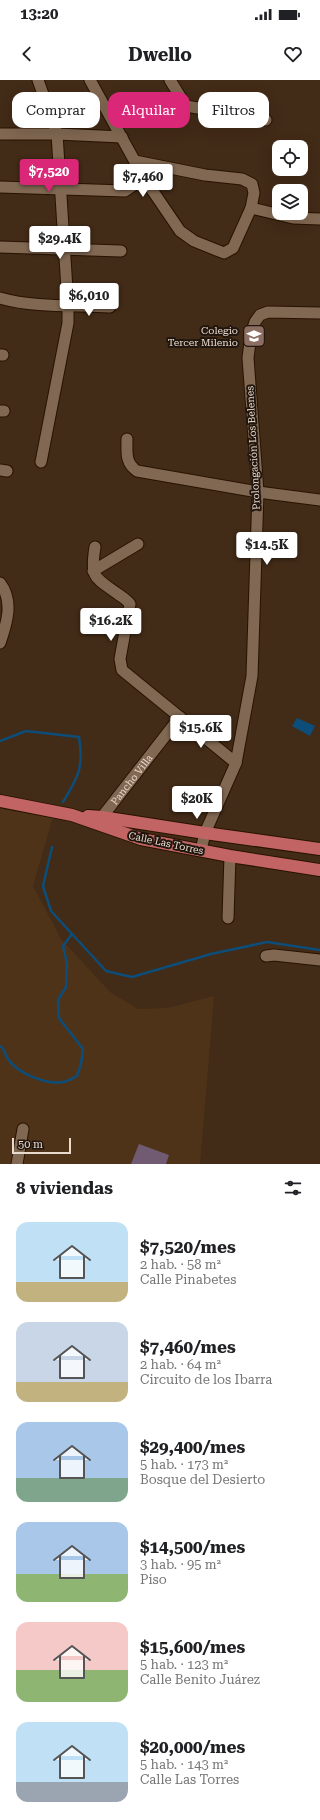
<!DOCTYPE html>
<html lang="es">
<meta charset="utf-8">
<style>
body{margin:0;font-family:"Roboto Serif",serif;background:#f2f2f2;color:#202124;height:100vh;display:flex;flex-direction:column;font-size:15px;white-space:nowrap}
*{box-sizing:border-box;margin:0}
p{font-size:13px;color:#757577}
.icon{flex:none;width:22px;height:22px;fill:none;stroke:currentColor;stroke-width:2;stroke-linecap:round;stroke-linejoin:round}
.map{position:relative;height:1084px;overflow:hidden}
.panel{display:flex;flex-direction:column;background:#fff;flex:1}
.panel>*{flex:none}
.hud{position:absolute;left:12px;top:12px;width:296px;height:36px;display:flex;gap:8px}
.controls{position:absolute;left:272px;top:60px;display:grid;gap:8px}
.controls a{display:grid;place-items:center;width:36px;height:36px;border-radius:8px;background:#fff;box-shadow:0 4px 16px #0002;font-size:20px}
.scale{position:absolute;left:12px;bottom:10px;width:59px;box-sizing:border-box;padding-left:4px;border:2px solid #e9dace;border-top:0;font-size:11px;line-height:14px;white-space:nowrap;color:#e9dace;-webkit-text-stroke:3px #21160e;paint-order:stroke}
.price{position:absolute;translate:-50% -34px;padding:0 9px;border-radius:4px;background:#fff;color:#222;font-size:13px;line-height:26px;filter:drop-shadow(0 1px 2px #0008)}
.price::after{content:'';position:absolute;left:50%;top:24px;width:12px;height:9px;margin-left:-6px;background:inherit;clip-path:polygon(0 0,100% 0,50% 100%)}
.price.active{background:#db2777;color:#fff}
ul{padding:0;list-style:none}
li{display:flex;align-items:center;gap:12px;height:100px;padding:0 16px}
li span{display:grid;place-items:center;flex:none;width:112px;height:80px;border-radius:12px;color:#555}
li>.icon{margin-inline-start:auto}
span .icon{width:48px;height:48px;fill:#fffc;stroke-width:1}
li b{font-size:17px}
h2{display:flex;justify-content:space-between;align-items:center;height:48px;padding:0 16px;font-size:17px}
.tag{padding:0 14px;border-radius:12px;background:#fff;box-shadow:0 4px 16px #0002;font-size:14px;line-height:36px}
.tag.active{background:#db2777;color:#fff}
.status{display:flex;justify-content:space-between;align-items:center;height:28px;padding:0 20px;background:#fff;direction:ltr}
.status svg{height:11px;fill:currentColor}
header{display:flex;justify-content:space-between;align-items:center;height:52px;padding:0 16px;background:#fff;font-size:18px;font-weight:700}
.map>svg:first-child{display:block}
.built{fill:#4f3319}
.water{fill:#0c4d79}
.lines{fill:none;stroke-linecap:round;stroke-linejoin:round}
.stream{stroke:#0c4d79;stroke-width:2.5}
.building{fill:#715b72}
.minor-casing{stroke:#281301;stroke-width:13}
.major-casing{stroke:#281301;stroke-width:14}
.minor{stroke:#816852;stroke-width:11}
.major{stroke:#c26463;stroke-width:12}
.labels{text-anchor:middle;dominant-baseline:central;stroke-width:4;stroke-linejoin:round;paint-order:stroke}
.poi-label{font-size:10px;fill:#e9dace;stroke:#21160e;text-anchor:end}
.street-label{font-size:10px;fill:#e9dace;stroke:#21160e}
</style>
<div class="status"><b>13:20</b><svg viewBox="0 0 49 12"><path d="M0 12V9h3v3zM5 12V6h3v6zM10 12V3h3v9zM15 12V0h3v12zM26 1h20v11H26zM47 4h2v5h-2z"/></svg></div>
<header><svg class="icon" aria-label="back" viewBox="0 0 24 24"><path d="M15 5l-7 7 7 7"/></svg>Dwello<svg class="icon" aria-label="heart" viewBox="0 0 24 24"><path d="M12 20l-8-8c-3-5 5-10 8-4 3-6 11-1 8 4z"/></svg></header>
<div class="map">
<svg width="320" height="1084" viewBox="0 0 320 1084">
<rect width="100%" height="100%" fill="#422b17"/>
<polygon class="built" points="0,726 53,737 33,806 61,859 110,912 138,929 168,928 214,916 200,1084 0,1084"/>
<polygon class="water" points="297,638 315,646 310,656 292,646"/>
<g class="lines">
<g class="stream">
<path d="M0,661l26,-10 53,6c5,31 -1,40 -16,65"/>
<polyline points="52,767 43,806 51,831 106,891 132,897 211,874 267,862 320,870"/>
<path d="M0,966c6,4 4,8 8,13 9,14 38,26 55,23 4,0 10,-4 14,-6l4,-12 2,-15 -24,-31 -1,-18 8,-13 1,-23 -4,-18 9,-12"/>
</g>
</g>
<polygon class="building" points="139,1064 169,1075 166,1084 131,1084"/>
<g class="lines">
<g class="minor-casing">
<g id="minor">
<polyline points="38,0 57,54 68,225 68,243 41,382"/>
<polyline points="90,0 144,98 180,151 194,161 224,173 233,168 251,128 254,113 252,104 242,99 205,95 135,81"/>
<polyline points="170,0 186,26 266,40"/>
<polyline points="0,54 57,54 122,57"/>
<polyline points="0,107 125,111 144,98"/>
<polyline points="251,128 293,138 320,139"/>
<polyline points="0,167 121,171"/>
<path d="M0,218c35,10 74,7 110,9"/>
<polyline points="0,275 3,275"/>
<polyline points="0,331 4,331"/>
<path d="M127,359c0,13 -2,24 10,32l121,21 62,8"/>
<polyline points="0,390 7,391"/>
<path d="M95,467c-5,31 -1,30 23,47 4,3 9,6 12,10l-10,55 2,11 114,93"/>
<polyline points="93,491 138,464"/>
<path d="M0,503c14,18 7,40 0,60"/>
<path id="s1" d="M100,744l2,-7 78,-100"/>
<polyline points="201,770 205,753 236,683 252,596 258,412 248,278 251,254 255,242 260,235 268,232 320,233"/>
<polyline points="228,838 230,776"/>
<polyline points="266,876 274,875 320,880"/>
<polyline points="17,1084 23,1049"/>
</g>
</g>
<g class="major-casing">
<g id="major">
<polyline points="0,721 72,735 141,759 230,776 320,790"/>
<polyline points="88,736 102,737 205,753 320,769"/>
</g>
</g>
<use href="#minor" class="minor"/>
<use href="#major" class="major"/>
</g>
<defs>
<g id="school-square" transform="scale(1.15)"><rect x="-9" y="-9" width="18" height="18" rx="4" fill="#8d6e63" stroke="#21160e"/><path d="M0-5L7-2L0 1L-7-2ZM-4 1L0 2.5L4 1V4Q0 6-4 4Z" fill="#fff"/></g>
</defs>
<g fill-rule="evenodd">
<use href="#school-square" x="254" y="256"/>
</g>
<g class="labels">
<g class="poi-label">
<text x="238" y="250">Colegio<tspan x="238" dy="12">Tercer Milenio</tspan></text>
</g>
<g class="street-label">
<text transform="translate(253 368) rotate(-93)">Prolongación Los Belenes</text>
<text stroke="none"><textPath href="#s1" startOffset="55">Pancho Villa</textPath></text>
<text transform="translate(166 763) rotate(12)">Calle Las Torres</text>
</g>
</g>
</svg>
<div class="controls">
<a><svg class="icon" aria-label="locate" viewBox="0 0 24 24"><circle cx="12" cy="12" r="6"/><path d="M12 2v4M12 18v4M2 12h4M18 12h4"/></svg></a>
<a><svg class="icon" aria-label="layers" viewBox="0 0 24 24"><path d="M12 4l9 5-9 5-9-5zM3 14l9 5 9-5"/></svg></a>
</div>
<div class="scale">50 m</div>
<b class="price active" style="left:49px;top:113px">$7,520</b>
<b class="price" style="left:143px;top:118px">$7,460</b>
<b class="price" style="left:60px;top:180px">$29.4K</b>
<b class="price" style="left:89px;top:237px">$6,010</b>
<b class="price" style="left:267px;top:486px">$14.5K</b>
<b class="price" style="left:111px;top:562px">$16.2K</b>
<b class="price" style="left:201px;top:669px">$15.6K</b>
<b class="price" style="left:197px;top:740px">$20K</b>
<div class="hud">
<a class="tag">Comprar</a>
<a class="tag active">Alquilar</a>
<a class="tag">Filtros</a>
</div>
</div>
<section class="panel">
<h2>8 viviendas<svg class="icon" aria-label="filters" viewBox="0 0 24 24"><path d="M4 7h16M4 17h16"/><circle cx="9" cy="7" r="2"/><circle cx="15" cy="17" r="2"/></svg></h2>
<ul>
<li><span style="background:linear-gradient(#bfe0f5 75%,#c2b280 0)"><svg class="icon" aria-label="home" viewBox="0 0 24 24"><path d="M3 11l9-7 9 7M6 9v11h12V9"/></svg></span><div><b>$7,520/mes</b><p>2 hab. · 58 m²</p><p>Calle Pinabetes</p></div></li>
<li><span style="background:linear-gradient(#c9d6e8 75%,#c2b280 0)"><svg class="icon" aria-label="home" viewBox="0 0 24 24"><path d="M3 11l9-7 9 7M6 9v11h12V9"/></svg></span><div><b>$7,460/mes</b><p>2 hab. · 64 m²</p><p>Circuito de los Ibarra</p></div></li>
<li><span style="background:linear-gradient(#a9c7e8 70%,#7fa58c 0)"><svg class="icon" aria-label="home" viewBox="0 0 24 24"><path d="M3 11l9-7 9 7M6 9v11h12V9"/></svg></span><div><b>$29,400/mes</b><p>5 hab. · 173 m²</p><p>Bosque del Desierto</p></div></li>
<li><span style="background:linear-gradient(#a9c7e8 65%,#8fb573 0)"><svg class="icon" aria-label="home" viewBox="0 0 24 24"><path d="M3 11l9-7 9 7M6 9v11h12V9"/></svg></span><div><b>$14,500/mes</b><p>3 hab. · 95 m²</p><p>Piso</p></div></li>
<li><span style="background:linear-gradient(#f6c9c9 60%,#8fb573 0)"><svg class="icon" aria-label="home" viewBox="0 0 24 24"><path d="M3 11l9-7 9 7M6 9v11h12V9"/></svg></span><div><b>$15,600/mes</b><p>5 hab. · 123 m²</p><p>Calle Benito Juárez</p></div></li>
<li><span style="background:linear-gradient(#bfe0f5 75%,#9aa5b1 0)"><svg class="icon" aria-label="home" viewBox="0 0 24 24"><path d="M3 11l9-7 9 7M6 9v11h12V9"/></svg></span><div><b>$20,000/mes</b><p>5 hab. · 143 m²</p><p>Calle Las Torres</p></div></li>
</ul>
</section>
